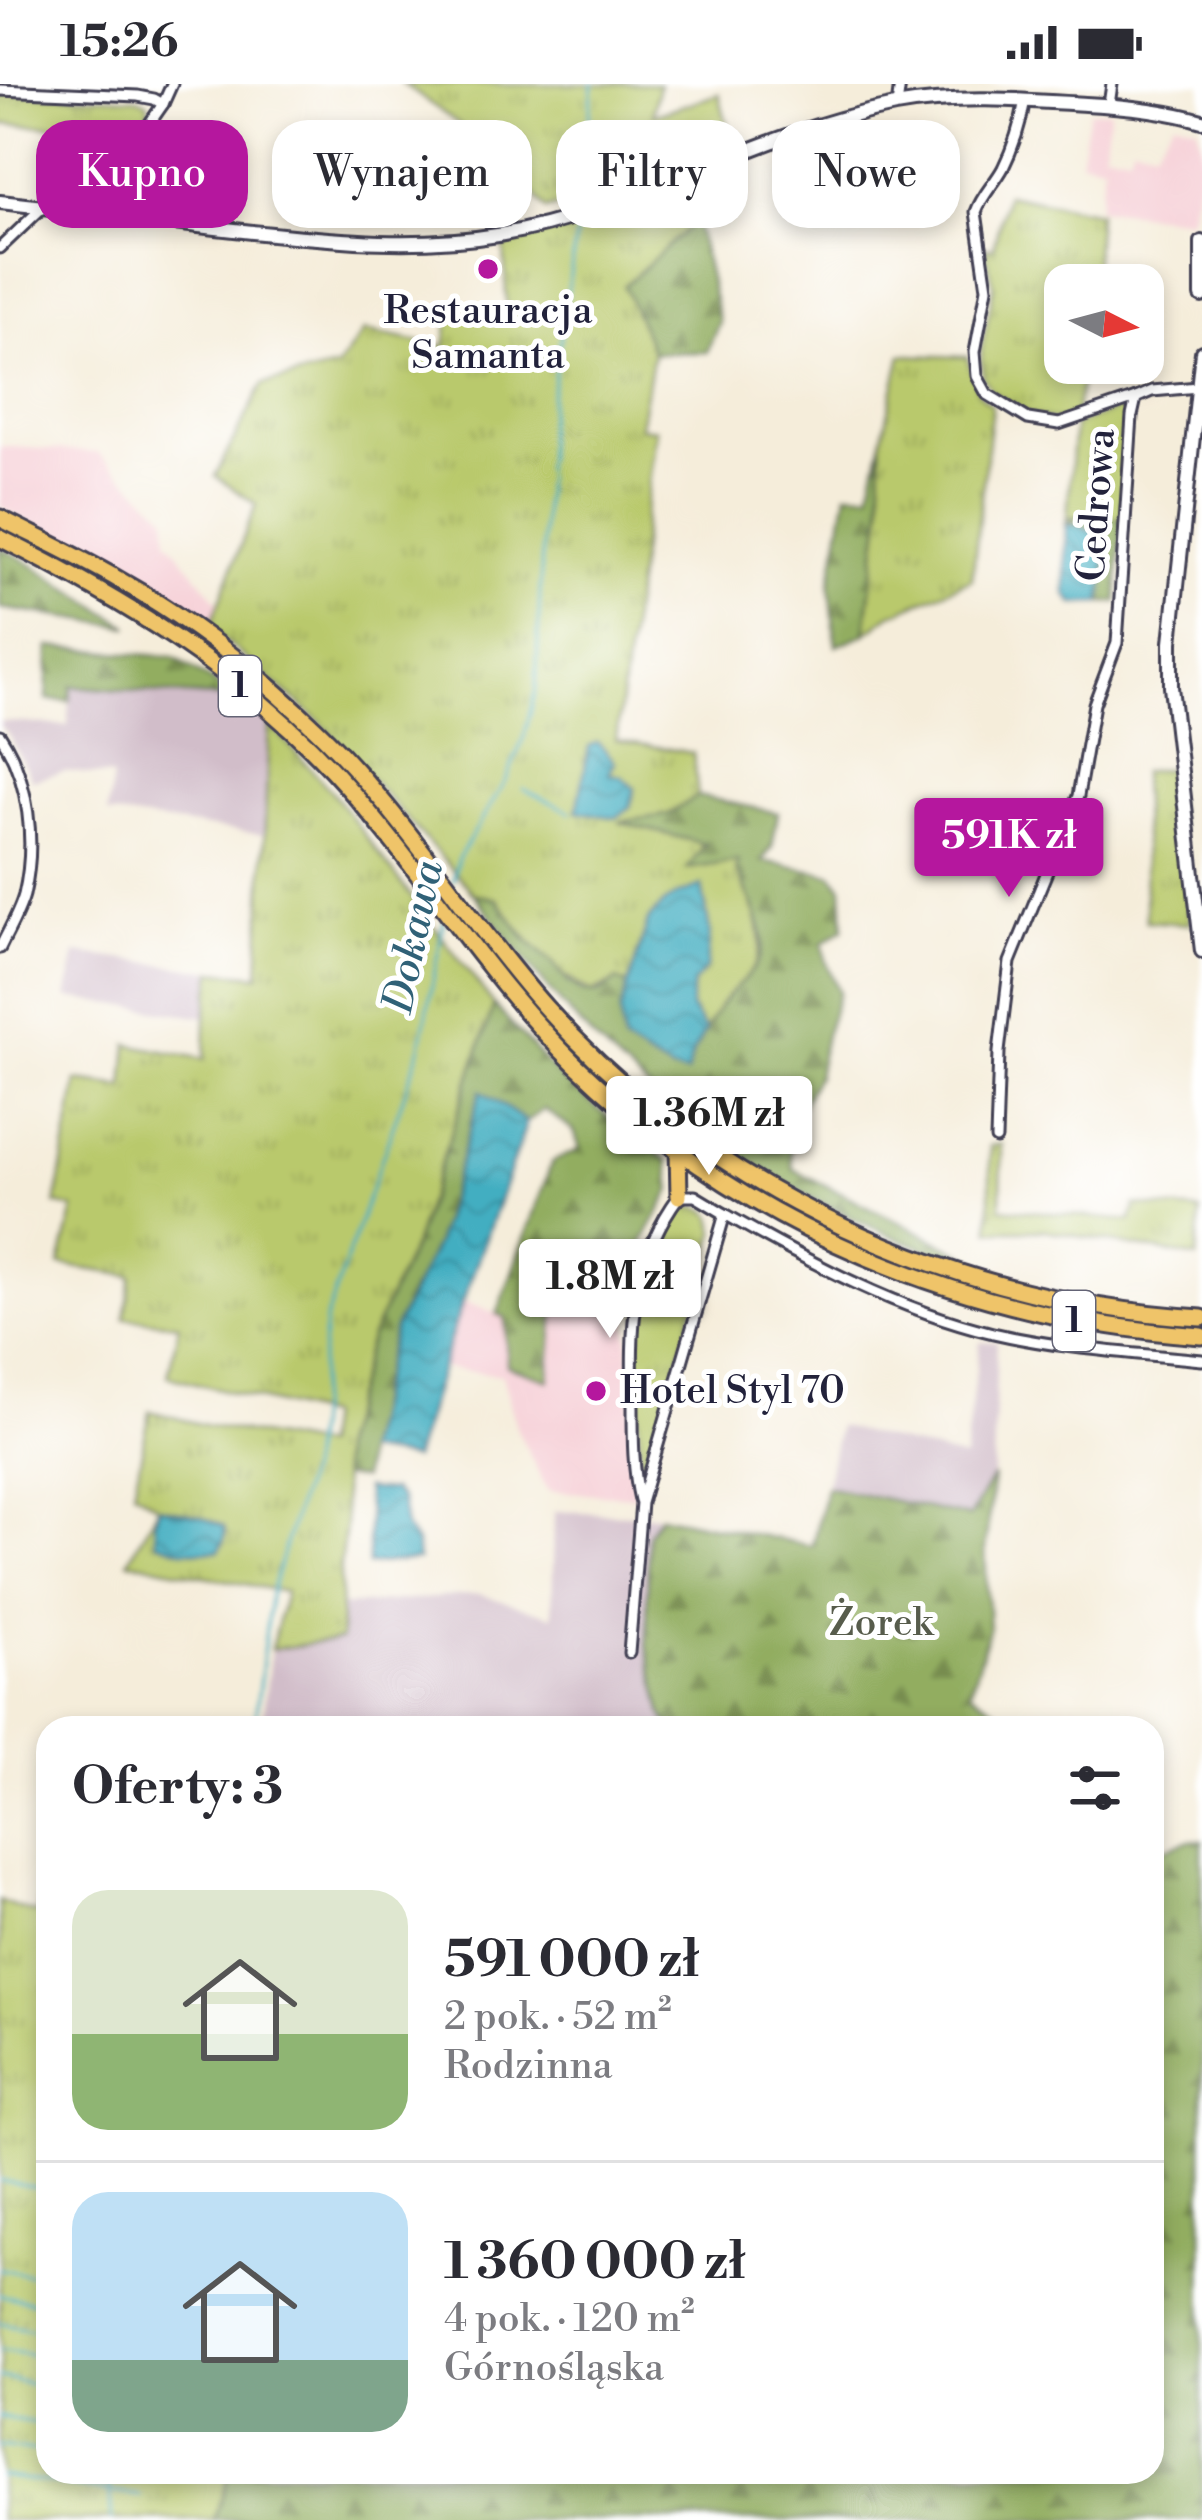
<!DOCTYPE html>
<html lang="pl">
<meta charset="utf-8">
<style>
body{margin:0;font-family:"Libre Bodoni",serif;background:#f2f2f3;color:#2b2b33;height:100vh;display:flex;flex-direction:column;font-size:45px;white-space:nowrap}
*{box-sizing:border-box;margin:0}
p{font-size:39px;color:#7c7c81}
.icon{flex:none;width:66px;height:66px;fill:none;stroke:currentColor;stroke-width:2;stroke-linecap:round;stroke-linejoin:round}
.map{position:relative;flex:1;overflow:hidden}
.details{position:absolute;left:36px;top:1632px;width:1128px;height:768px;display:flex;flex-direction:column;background:#fff;border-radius:36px;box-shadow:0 6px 18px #0003}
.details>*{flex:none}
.hud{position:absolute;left:36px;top:36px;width:1131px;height:108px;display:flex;gap:24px}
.needle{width:78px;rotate:96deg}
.fabs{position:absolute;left:1044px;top:180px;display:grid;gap:24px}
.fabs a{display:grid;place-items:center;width:120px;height:120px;border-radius:24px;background:#fff;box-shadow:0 6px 18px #0003;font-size:60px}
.price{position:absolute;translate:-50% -102px;padding:0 27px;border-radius:12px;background:#fff;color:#222;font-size:39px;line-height:78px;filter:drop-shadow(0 3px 6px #0008)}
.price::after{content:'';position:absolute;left:50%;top:72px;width:36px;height:27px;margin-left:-18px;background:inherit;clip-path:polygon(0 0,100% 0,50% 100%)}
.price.on{background:#b5179e;color:#fff}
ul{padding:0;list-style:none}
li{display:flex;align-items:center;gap:36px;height:300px;padding:0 36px}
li+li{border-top:3px solid #e1e1e2}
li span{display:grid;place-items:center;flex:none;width:336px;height:240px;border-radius:36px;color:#555}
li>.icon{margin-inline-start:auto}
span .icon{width:144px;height:144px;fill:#fffc;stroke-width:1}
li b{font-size:51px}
h2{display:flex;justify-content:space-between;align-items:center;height:144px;padding:0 36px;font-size:51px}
.chip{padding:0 42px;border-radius:36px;background:#fff;box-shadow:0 6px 18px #0003;font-size:42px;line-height:108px}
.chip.on{background:#b5179e;color:#fff}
.status{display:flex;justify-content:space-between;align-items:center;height:84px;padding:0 60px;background:#fff;direction:ltr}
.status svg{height:33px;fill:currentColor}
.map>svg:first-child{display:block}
.built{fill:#f6cfd6}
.industrial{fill:#d1bdc9}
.grass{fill:url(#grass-tufts);stroke:#6e7654;stroke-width:3}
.forest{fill:url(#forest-firs);stroke:#5a684e;stroke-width:3}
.water{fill:url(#water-waves);stroke:#32687e;stroke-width:3}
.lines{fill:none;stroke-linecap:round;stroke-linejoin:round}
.stream{stroke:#42aec1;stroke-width:3}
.minor-casing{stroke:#424053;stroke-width:15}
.tertiary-casing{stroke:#424053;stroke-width:18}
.primary-casing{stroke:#424053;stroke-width:21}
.minor{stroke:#fff;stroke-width:9}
.tertiary{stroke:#fff;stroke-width:12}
.primary{stroke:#efc469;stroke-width:15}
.poi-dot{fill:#b5179e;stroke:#fff;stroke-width:4.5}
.labels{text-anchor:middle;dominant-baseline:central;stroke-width:10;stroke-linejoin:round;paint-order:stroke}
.shield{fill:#fff;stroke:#646476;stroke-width:3}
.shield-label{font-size:36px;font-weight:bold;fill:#22223b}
.poi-label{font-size:39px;fill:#22223b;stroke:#fff}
.street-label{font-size:39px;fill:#22223b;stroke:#fff}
.park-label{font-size:39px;fill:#575c4c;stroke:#fff}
.water-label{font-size:42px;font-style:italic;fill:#306177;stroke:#fff}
</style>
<div class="status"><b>15:26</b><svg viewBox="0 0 49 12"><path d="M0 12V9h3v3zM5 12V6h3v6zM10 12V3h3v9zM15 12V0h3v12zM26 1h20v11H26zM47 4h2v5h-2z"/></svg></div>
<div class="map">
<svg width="1202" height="2436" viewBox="0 0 1202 2436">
<defs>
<pattern id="grass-tufts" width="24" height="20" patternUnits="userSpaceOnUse" patternTransform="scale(3)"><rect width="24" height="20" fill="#b9c96c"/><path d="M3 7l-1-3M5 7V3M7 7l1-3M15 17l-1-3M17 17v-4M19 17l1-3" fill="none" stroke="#9fac5e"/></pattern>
<pattern id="forest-firs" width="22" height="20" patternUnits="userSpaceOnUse" patternTransform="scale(3)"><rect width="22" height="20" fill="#92ad60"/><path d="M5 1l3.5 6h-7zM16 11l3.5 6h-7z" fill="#778c50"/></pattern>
<pattern id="water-waves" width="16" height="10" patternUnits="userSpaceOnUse" patternTransform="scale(3)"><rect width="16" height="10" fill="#42aec1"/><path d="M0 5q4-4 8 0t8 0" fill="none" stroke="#378d9e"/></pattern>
</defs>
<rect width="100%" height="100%" fill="#fff"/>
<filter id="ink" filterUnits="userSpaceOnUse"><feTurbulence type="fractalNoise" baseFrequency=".00833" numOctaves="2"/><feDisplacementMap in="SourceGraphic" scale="24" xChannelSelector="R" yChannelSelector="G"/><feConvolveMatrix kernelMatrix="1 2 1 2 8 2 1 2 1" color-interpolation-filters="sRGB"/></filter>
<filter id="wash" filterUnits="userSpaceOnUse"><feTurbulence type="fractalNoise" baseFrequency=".004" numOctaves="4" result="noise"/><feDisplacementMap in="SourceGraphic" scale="48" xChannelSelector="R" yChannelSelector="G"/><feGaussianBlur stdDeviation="2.7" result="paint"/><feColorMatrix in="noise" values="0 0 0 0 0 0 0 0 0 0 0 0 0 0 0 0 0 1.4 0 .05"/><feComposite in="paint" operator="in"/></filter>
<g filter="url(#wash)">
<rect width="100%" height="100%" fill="#f5edda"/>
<g class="built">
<polygon points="1110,26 1104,67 1129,70 1133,60 1155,65 1174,36 1197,42 1202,67 1202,85 1189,135 1098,124 1104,80 1080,76 1089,27"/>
<polygon points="157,44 217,59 208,135 90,121 94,96"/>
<polygon points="0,362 98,369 166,431 168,455 219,519 210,544 0,422"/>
<polygon points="631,1208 628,1242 634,1412 548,1407 517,1346 502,1291 441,1284 463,1218 505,1232 549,1295 556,1215"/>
</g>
<g class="industrial">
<polygon points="71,602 239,615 269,639 265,751 107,730 113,693 65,687 32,696 9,652 0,642 0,637 68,642"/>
<polygon points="76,869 213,887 206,933 67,914"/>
<polygon points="980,1257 997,1258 993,1392 969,1433 826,1402 838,1342 964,1375"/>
<polygon points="554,1427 660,1431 648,1450 662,1628 670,1644 261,1644 271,1565 340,1556 340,1522 479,1510 552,1532"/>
</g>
<g class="grass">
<polygon points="403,0 659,0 653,31 719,10 732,59 589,113 546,126 509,76"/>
<path d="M0,9l138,5 9,4c4,12 -1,18 -9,27l-138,-5z"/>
<path d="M689,106l7,31 -72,65 29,67 -13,74 16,2 -40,311 77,13 5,43 -31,19 -44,8 83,21 -17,23 51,-7 -4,9c16,35 40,75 11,109 -15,18 -30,32 -42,53l-15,-24 3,-23 17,-52 -8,-45c-59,17 -57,47 -74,99l-11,-5 -25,12c-39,-19 -70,-59 -95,-94l-23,-5 -155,-173 -109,-93 46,-124 -41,-28 48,-92 74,-16 27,-37 81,16 5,-35 57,3 -3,-71 108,-28z"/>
<polygon points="1006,110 1098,128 1093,201 1065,201 1065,279 1084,279 1075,332 1057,337 1030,331 993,308 983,293 981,266 994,202 984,163 993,164"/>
<polygon points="902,271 967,273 978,308 992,322 972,495 890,531 865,550 882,424 881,360"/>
<polygon points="1128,322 1122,435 1067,433 1074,341"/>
<polygon points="269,639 332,708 494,921 414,1160 370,1255 339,1364 345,1443 340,1481 341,1556 271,1565 285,1508 128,1477 156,1427 156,1458 226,1450 224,1442 202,1433 159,1423 134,1406 150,1327 204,1341 322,1362 326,1332 168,1292 179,1240 125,1234 132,1192 60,1181 74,1125 56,1120 77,997 124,1003 128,960 205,975 206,933 213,887 259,891"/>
<polygon points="1171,684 1190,840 1146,837 1141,688"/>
<polygon points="1002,1060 1001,1124 1131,1137 1135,1121 1200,1127 1197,1174 1045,1146 990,1146 990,1062"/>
<path d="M687,1123c20,-2 30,6 28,28l-72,247c-6,-61 -21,-244 44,-275z"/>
<polygon points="48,1779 48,2388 230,2388 214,2436 0,2436 0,1817 37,1830"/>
</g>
<g class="forest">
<polygon points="696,137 719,238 707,268 653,269 624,202"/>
<polygon points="881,360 882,423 865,550 836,562 830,502 847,408 870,409"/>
<path d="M1067,433l55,2 -5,83 -16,1c5,-32 14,-80 -35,-78z"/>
<polygon points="0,464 18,472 130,543 0,524"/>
<polygon points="49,563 174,573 239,615 72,602 70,617 47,616"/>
<path d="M698,712l80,17 -6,35 -10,13 70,13 10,13 2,41 -21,15 3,18 13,31 -14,43 -8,41 -26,49 -2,17 4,27 181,90 -1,7c-29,-11 -58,-20 -86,-32 -100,-43 -198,-105 -277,-179 -51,-48 -94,-106 -136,-161l22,5 29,39 27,24 16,20 15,10 15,2 19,-14 11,6 -8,26 73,40c9,-16 18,-33 29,-49 15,-20 41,-34 41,-62 -1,-21 -18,-53 -27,-72l3,-8 -52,8 18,-25 -86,-22 48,-7z"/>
<polygon points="494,921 558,992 624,1046 668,1077 672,1106 643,1158 631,1208 556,1216 549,1296 507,1282 505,1233 497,1230 552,1078 580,1065 574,1047 544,1025 527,1038 481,1008 436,1159 394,1245 364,1368 362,1395 341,1393 339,1364 370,1255 414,1160"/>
<polygon points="993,1392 985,1466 989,1545 970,1608 994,1623 1005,1644 670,1644 662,1628 647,1562 648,1449 660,1431 812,1462 826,1402 969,1433"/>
<polygon points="1190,1756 1202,1757 1202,2436 214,2436 230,2388 1152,2388 1152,1769"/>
</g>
<g class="water">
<path d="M1066,441c49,-2 40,46 35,78l-27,1 -8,-10z"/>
<polygon points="598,658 615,678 609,690 621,692 635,705 630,723 616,734 577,727 589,662"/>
<polygon points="702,802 710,848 707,883 693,900 690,923 705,947 693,968 687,990 671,987 624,959 620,928 648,837 663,820 679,810"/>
<polygon points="481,1007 527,1038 455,1240 413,1375 364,1368 394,1245 436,1159"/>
<polygon points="365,1405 392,1407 401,1416 405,1443 416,1459 418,1476 368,1481 368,1431"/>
<path d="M159,1423l43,10 22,10c2,9 0,16 -5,24l-38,-1 -25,-8 -2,-20z"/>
</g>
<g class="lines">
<g class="stream">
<polyline points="580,123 593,0"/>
<polyline points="523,705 571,728"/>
<polyline points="453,797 458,775 506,696 524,653 536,605 547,340 578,139"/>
<polyline points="254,1644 270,1512 307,1387 314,1346 325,1237 421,962 444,836"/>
<polyline points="0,2097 48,2106"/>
<polyline points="0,2185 48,2194"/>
<polyline points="0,2211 48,2221"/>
<polyline points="0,2239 48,2248"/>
<polyline points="0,2266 48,2273"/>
<polyline points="0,2294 48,2302"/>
<polyline points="0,2333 48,2341"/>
<polyline points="0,2362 48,2369"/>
<polyline points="108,2388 112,2436"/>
<polyline points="0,2392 141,2412"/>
</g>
</g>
</g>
<g filter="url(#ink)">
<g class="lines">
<g class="minor-casing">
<g id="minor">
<polyline points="0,6 138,12 154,15 163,20"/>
<path d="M1025,16c-4,22 -12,48 -22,68 -8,15 -21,27 -27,44l11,76 -12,64 2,24 10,18 41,25 31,5 77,-26"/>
<polyline points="1109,21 1112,0"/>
<polyline points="897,22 900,0"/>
<polyline points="0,164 43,123 145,46 163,20 172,0"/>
<path d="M0,651c30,45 36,108 24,160 -5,18 -16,36 -24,53"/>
<polyline points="996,1055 999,968 1010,878 1078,712 1094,620 1117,559 1132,332 1136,314 1152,307 1198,303"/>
<path d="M640,1416c-7,-29 -7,-62 -7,-92 -2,-80 -3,-145 46,-212h16l30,18"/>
<path d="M629,1569l12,-150 84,-289c84,48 173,96 268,119 68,16 139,20 209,27"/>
</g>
</g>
<g class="tertiary-casing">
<g id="tertiary">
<path d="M0,118c87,10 175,22 262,31 78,8 157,15 236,2 103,-17 194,-66 292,-100 34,-12 69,-22 105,-29 61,-11 128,-6 190,-2 39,2 80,6 117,17"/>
<polyline points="1202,158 1202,212"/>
<polyline points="1202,268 1171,558 1171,603 1202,867"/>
</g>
</g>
<g class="primary-casing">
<g id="primary">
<path d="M0,434c41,21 82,40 121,63 71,40 136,91 195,148 87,83 150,189 230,279 168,186 407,295 656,310"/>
<path d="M0,454c122,61 239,132 333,233 86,93 151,204 242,293 172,166 390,255 627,272"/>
<polyline points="678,1065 679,1112"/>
</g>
</g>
<use href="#minor" class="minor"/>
<use href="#tertiary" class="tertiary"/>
<use href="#primary" class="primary"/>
</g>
</g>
<g class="poi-dot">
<circle cx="488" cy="185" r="12"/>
<circle cx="596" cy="1307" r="12"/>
</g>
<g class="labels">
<g class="shield">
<rect x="219" y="572" width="42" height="60" rx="9"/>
<rect x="1053" y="1207" width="42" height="60" rx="9"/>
</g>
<g class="shield-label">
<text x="240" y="602">1</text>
<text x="1074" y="1237">1</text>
</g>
<g class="poi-label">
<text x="488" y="227">Restauracja<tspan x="488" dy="45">Samanta</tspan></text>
<text x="620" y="1307" text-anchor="start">Hotel Styl 70</text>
</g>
<g class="street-label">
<text transform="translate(1097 421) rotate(-86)">Cedrowa</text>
</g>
<g class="park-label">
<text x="881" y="1539">Żorek</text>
</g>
<g class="water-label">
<text transform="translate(414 853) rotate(-78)">Dokawa</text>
</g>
</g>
</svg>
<div class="fabs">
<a><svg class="needle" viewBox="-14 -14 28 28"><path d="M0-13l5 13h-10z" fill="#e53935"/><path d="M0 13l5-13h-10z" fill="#7c7c81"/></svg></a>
</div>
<b class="price on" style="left:1009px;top:816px">591K zł</b>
<b class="price" style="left:709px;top:1094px">1.36M zł</b>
<b class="price" style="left:610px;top:1257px">1.8M zł</b>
<div class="hud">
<a class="chip on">Kupno</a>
<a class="chip">Wynajem</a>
<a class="chip">Filtry</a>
<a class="chip">Nowe</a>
</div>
<section class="details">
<h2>Oferty: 3<svg class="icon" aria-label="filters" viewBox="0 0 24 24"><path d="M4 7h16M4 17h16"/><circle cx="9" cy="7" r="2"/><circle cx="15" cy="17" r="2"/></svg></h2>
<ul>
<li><span style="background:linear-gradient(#dfe7d0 60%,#8fb573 0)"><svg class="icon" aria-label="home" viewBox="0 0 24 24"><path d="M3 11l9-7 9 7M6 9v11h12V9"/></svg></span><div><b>591 000 zł</b><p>2 pok. · 52 m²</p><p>Rodzinna</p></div></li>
<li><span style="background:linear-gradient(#bfe0f5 70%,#7fa58c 0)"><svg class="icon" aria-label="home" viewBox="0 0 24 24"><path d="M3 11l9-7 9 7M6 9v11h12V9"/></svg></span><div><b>1 360 000 zł</b><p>4 pok. · 120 m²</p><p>Górnośląska</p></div></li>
</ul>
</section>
</div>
